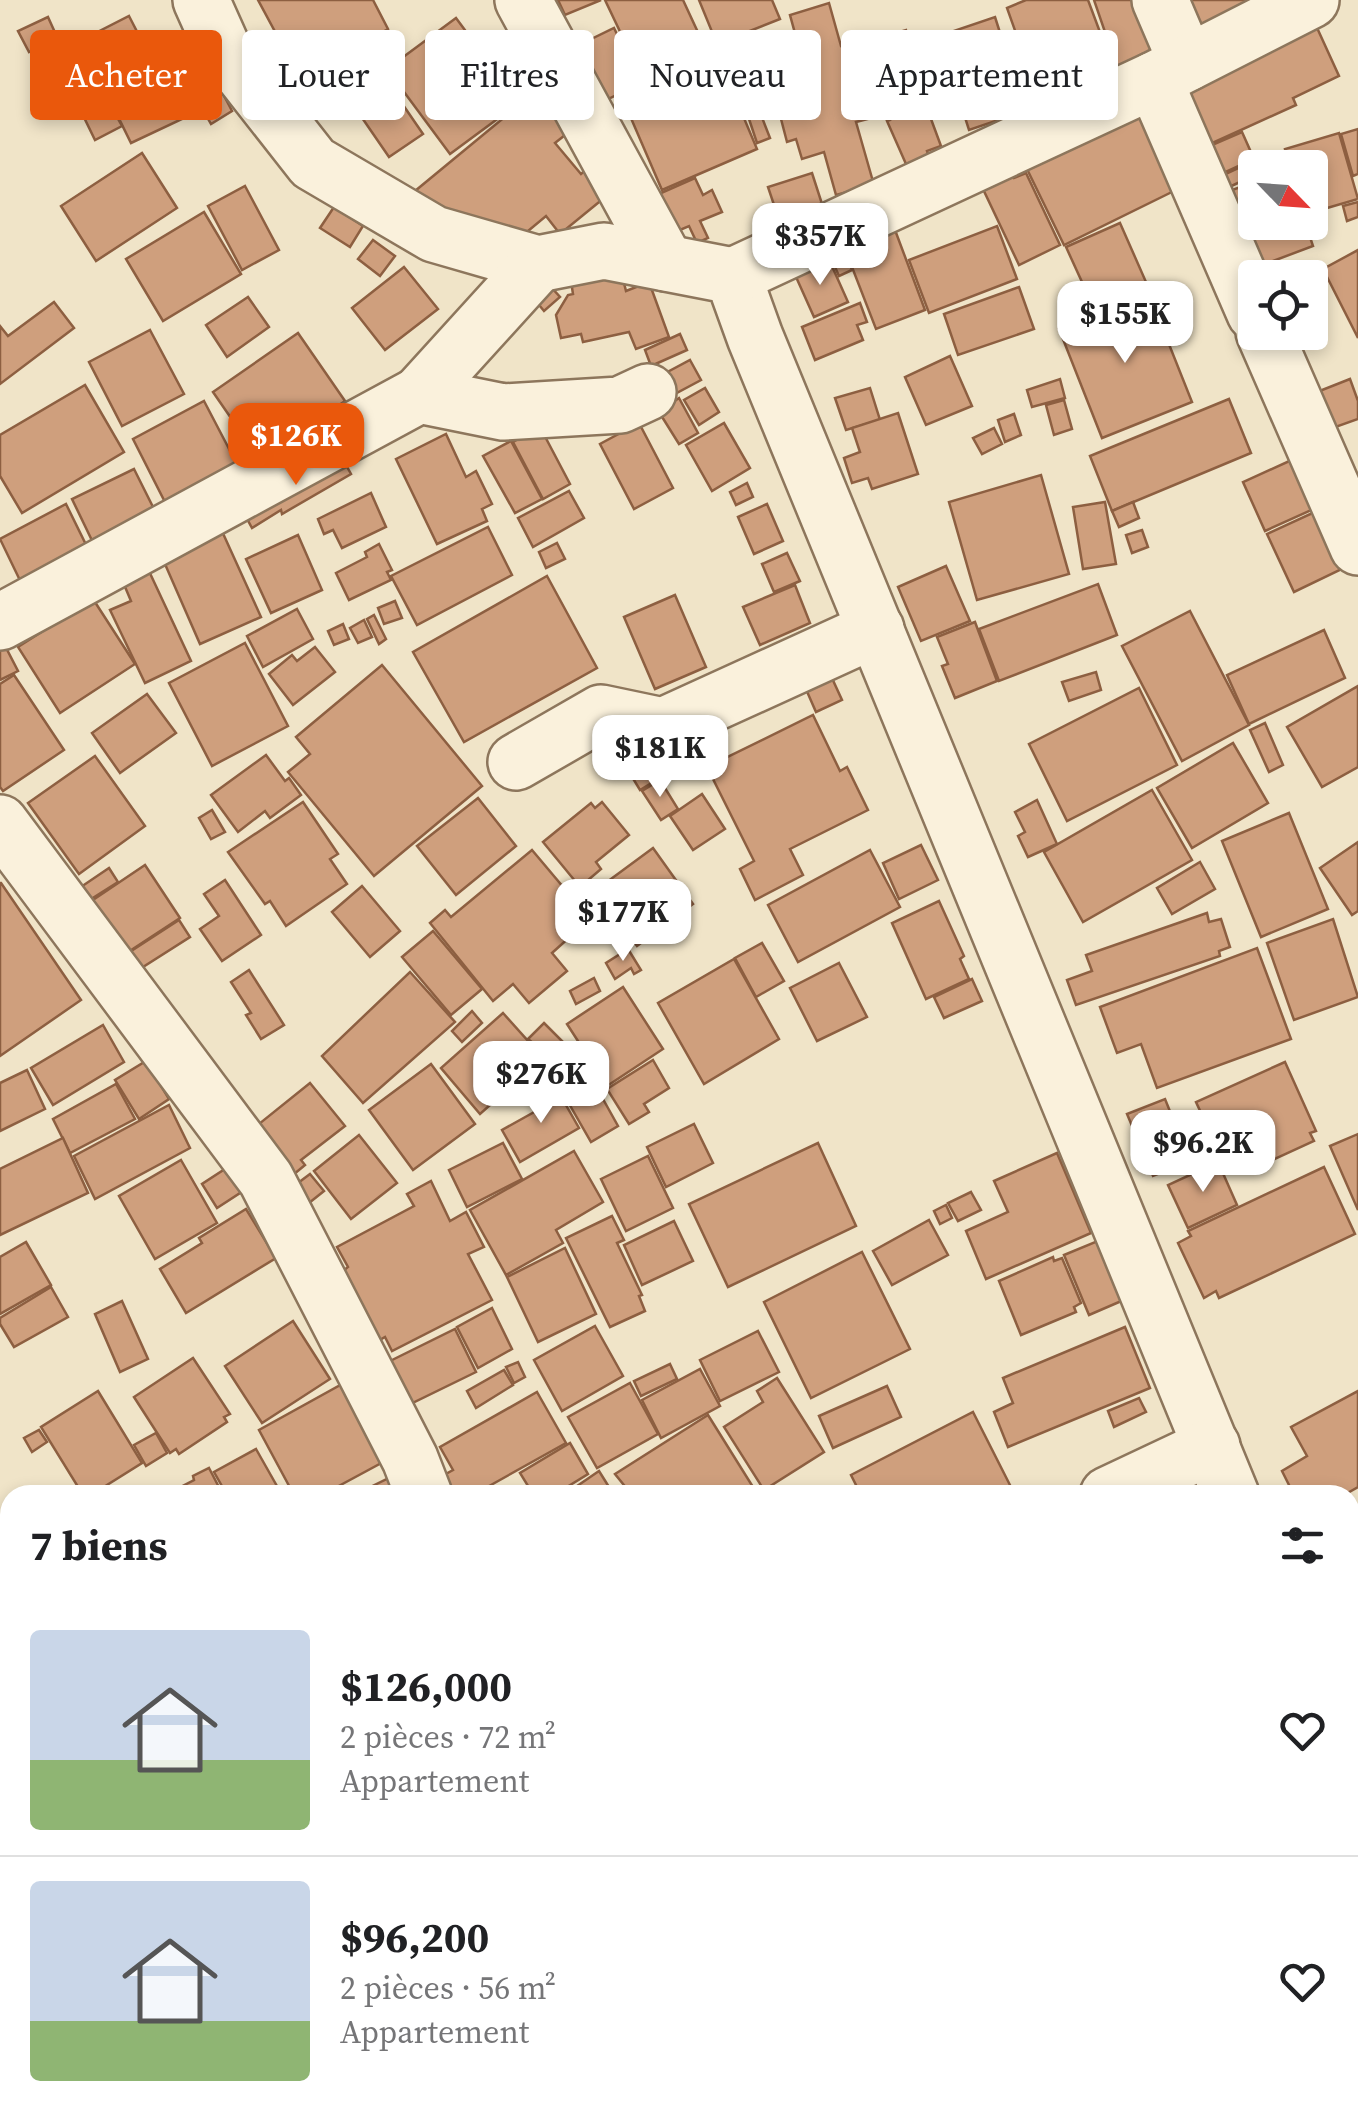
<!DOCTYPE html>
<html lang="fr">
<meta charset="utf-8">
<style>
body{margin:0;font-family:"Source Serif 4",serif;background:#f6f6f6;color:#202124;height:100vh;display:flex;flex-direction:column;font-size:38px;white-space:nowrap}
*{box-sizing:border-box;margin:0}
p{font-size:32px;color:#757577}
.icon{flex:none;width:55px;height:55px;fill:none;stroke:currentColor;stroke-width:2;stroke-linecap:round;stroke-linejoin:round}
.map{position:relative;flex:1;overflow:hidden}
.details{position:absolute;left:0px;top:1485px;width:1360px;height:642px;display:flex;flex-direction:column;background:#fff;border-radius:30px 30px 0 0;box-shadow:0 5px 15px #0003}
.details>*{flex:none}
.hud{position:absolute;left:30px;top:30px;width:1300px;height:90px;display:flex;gap:20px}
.needle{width:65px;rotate:115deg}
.fabs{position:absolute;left:1238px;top:150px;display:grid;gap:20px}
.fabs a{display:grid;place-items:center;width:90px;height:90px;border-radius:10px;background:#fff;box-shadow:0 5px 15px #0003;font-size:50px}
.price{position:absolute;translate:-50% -85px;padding:0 22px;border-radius:20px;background:#fff;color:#222;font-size:32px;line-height:65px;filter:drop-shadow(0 2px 5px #0008)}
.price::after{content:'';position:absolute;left:50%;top:60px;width:30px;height:22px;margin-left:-15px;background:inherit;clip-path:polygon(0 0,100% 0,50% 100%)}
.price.current{background:#ea580c;color:#fff}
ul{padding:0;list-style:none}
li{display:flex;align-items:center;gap:30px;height:250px;padding:0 30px}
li+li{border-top:2px solid #e0e0e0}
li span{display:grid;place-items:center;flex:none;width:280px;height:200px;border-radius:10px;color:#555}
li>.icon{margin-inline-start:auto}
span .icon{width:120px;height:120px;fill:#fffc;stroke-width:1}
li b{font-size:42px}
h2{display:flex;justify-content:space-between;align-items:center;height:120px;padding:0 30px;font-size:42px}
.pill{padding:0 35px;border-radius:10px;background:#fff;box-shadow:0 5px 15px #0003;font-size:35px;line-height:90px}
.pill.current{background:#ea580c;color:#fff}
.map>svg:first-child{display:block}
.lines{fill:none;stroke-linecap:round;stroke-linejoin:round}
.canal{stroke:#a9c4bc;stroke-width:68}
.building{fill:#cf9f7d;stroke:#8d5f41;stroke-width:2.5}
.street-casing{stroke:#8d765c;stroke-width:60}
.street{stroke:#faf1dc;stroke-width:55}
</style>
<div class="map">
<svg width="1358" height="2126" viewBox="0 0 1358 2126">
<rect width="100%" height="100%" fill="#f0e4c8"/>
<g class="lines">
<g class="canal">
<polyline points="0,1856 10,1872"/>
<polyline points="123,2118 127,2126"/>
</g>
</g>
<g class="building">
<polygon points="258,0 373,0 388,29 300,78"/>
<polygon points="558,0 601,0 565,15"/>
<polygon points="605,0 683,0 708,54 645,84"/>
<polygon points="699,0 772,0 780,19 717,44"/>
<polygon points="1026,0 1088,0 1113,67 1038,95 1007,8"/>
<polygon points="1094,0 1142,0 1160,52 1117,67"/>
<polygon points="1183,0 1277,0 1196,30"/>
<polygon points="829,3 841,46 854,42 875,117 856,122 874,185 836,195 824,152 802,159 796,139 787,142 781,119 790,117 782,91 759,109 732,78 767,48 771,53 769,45 796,37 790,15"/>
<polygon points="129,16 149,55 98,81 78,42"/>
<polygon points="48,17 57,37 29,52 18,31"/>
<polygon points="995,17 1025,111 969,130 939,36"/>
<polygon points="456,18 519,103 450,154 387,69"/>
<polygon points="1313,19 1339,76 1293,98 1296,105 1208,145 1178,81"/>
<polygon points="614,28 641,83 604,101 577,46"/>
<polygon points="906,30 917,68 887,77 876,39"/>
<polygon points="69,36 96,95 64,110 37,50"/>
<polygon points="168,51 197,112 131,143 102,84"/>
<polygon points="720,61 757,149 662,190 624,102"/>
<polygon points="379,70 423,134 389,157 345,93"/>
<polygon points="219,86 232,111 211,124 197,99"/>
<polygon points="541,87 574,128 555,143 581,174 594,163 615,189 560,234 546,216 516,241 409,196"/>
<polygon points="103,92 122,126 95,140 78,105"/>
<polygon points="923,98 925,104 936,100 941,116 931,119 941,146 927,151 929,157 906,164 887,121 890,120 887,111"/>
<polygon points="1147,108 1184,186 1064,245 1026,167"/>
<polygon points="761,115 770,138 757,143 749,119"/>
<polygon points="1358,129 1358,174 1353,176 1341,134"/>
<polygon points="1242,132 1254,159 1217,176 1205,148"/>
<polygon points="1339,133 1358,199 1310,213 1310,168 1290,168 1285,149"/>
<polygon points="142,153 177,208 96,261 61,206"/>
<polygon points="1251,162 1255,175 1225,189 1219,177"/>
<polygon points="812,173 823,207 780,223 768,187"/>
<polygon points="1026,173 1060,245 1019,265 983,189 1012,174 1014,178"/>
<polygon points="695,178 703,195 712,190 722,212 700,221 708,238 697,243 689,226 668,235 652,197"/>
<polygon points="1255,182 1255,222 1305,222 1313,246 1257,267 1229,191"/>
<polygon points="245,186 279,250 242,270 208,206"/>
<polygon points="1358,202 1358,217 1347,221 1343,206"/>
<polygon points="334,207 363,226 350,247 320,228"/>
<polygon points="204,212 241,274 163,321 126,259"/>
<polygon points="1120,223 1146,282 1093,306 1066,247"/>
<polygon points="997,226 1017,279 929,313 909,260"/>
<polygon points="895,230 925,310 876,329 845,249"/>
<polygon points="373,240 395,256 380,276 358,259"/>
<polygon points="842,244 852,270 839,276 827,249"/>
<polygon points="1358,250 1358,338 1323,269"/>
<polygon points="810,261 814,272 831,264 848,302 814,317 792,268"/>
<polygon points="404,267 438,309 385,350 352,308"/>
<polygon points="622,275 626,291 649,282 669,337 636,349 629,332 583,342 581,334 561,338 556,315 568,295 573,294 571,281"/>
<polygon points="551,287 560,297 544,311 535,300"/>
<polygon points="1019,287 1034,329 958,355 944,314"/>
<polygon points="1149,294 1192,402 1102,438 1059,329"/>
<polygon points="248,297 269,327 227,357 206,325"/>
<polygon points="54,302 74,328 0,384 0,326 8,336"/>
<polygon points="860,303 867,322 857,325 863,340 815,360 802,327"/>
<polygon points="150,330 184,394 122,426 89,362"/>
<polygon points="298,333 345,401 260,460 213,392"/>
<polygon points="680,334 687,350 651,366 645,350"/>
<polygon points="950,356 972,406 926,425 905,377"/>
<polygon points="690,360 701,380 671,396 660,376"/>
<polygon points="1060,379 1065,398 1032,407 1027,390"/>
<polygon points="1350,379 1358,401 1358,419 1330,429 1317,392"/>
<polygon points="85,385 124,452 22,513 0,476 0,435"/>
<polygon points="705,388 719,412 699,425 684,400"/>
<polygon points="870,388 880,420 846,430 835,398"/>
<polygon points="679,398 698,433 679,444 659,412"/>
<polygon points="1229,399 1251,453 1112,511 1090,456"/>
<polygon points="1064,400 1072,429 1054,435 1046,405"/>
<polygon points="204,401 239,468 167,506 133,439"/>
<polygon points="898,413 918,474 872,489 868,478 852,483 844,458 860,452 852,428"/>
<polygon points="1014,414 1021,435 1005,442 998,420"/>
<polygon points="639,423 673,488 634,509 600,444"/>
<polygon points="724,423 750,468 712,491 686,445"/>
<polygon points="540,427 570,484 543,499 513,442"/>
<polygon points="994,428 1002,444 982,454 973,438"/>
<polygon points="446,434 466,477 476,471 492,504 482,509 487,521 437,544 396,459"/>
<polygon points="511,441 542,499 515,513 483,456"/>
<polygon points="336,447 351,474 282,514 281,510 252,528 239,504"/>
<polygon points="1296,458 1318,507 1265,531 1243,482"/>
<polygon points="134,469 162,525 99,555 72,499"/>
<polygon points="1041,475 1069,574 977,600 949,502"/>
<polygon points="747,483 753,497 736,505 730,492"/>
<polygon points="569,491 584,518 533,547 518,518"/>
<polygon points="371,493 386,527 342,548 333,530 324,534 318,519"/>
<polygon points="1105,502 1116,564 1083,569 1073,507"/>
<polygon points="1133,502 1139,518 1119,527 1112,511"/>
<polygon points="66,504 95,563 29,599 0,539"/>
<polygon points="767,504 783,541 754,554 738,517"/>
<polygon points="1319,510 1344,568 1294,592 1267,534"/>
<polygon points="488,527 512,575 417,625 391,576"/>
<polygon points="221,529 261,617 200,644 161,555"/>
<polygon points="1142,530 1148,547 1132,553 1126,535"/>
<polygon points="298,535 322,590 271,613 246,559"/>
<polygon points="557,543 565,559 546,568 539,552"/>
<polygon points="379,544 392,570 387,572 391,580 349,600 336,573 367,557 365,552"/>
<polygon points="787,553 800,581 774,592 762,564"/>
<polygon points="946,566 970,621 921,641 898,587"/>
<polygon points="148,569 191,661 145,683 110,610 131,601 123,582"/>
<polygon points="547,576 597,668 464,742 413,652"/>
<polygon points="1098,584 1117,635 999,681 979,629"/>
<polygon points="795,585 810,623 760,645 743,607"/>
<polygon points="675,595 706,667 655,689 624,617"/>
<polygon points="93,599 135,664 60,713 18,647"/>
<polygon points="395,601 402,618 384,624 378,608"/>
<polygon points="297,609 313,639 263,667 247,636"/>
<polygon points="1190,611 1249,725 1182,761 1122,646"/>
<polygon points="374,615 386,639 379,644 367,619"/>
<polygon points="364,620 372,637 358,643 350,628"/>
<polygon points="975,622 997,681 955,698 942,666 948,664 937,637"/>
<polygon points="343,624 349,639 334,645 328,631"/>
<polygon points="1324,630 1345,678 1249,724 1227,675"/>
<polygon points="1,638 18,671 0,680 0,638"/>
<polygon points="245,643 288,726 212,766 169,683"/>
<polygon points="315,647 335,672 293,705 269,674 292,655 297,661"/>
<polygon points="382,665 482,786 374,876 288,772 310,754 296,737"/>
<polygon points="1096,672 1101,690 1069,701 1062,682"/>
<polygon points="14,675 64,750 3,791 0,787 0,684"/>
<polygon points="831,676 842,700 816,712 805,687"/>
<polygon points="1358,686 1358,767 1322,787 1287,727"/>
<polygon points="1139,688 1177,765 1067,821 1029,744"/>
<polygon points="147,694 176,733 120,773 92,733"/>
<polygon points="813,715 840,771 847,767 868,810 790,849 803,875 755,900 740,869 754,861 707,767"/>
<polygon points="1265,723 1283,765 1269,772 1250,730"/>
<polygon points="714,734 722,752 700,762 692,744"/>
<polygon points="673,743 686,762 640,790 629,772"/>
<polygon points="1233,743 1268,803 1192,848 1157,788"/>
<polygon points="266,755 285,781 289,778 301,795 270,818 265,811 238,832 211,795"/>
<polygon points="95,756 145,826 79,874 28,803"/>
<polygon points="660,780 678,809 661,820 642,791"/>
<polygon points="1152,790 1192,860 1083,922 1044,852"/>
<polygon points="702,794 725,829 693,850 670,816"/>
<polygon points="478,798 516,846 456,895 417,846"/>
<polygon points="1037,800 1057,844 1028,857 1018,836 1025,832 1015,812"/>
<polygon points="303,802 338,854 330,859 347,884 286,926 270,901 265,904 228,852"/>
<polygon points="602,802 629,835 596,862 601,869 580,887 543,842 591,803 595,808"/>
<polygon points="212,810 225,832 211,839 199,818"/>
<polygon points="1289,813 1328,909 1261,937 1222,841"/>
<polygon points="1358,842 1358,911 1352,915 1320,868"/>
<polygon points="921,845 938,880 899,899 883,863"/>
<polygon points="653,848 693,904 637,946 596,890"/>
<polygon points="532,850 590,919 552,953 567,971 529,1003 513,984 493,1001 430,923 445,910 451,917"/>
<polygon points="870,850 900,907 798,962 768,905"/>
<polygon points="1200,862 1215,889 1172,914 1157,888"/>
<polygon points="145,865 180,918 119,958 84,906"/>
<polygon points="109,868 118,882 77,908 69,895"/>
<polygon points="225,880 261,935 222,961 200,929 219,916 204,894"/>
<polygon points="1,883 81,1000 0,1056 0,883"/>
<polygon points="362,886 400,931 370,957 332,912"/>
<polygon points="939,901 964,956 960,959 969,979 926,999 892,923"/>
<polygon points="1207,913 1209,922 1221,919 1230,947 1219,951 1220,956 1076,1005 1067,980 1092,971 1086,955"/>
<polygon points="1333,919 1358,997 1294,1020 1267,943"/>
<polygon points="179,920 190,937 132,974 122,957"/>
<polygon points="433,931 482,989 451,1015 402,957"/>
<polygon points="762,943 784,981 756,997 735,958"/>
<polygon points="1257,948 1291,1039 1157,1088 1141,1044 1117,1053 1100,1007"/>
<polygon points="628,949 641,970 634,974 631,968 615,979 606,963"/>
<polygon points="734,959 779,1039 704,1084 658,1003"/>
<polygon points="839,963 867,1017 817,1041 790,988"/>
<polygon points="249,970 284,1025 261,1039 246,1015 251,1013 231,982"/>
<polygon points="410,972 455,1022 363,1103 322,1056"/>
<polygon points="594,978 600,991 576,1004 570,991"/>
<polygon points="972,979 982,1001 944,1018 934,997"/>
<polygon points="623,987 663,1049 607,1086 567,1024"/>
<polygon points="472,1011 482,1023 462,1042 452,1031"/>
<polygon points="503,1013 528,1041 503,1064 517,1081 480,1114 441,1068"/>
<polygon points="544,1023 575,1054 551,1080 525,1054 534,1044 528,1039"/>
<polygon points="103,1025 124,1062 53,1105 31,1068"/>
<polygon points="653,1060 669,1088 644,1104 649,1112 629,1124 607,1089"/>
<polygon points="146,1061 169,1099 139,1119 115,1080"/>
<polygon points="1285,1062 1316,1131 1310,1133 1314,1141 1244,1173 1240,1166 1228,1171 1196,1102"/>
<polygon points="431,1064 475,1124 413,1170 369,1110"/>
<polygon points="584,1065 618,1126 591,1142 556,1081"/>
<polygon points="27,1070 45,1109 0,1131 0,1083"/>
<polygon points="310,1083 345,1126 301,1160 305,1165 287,1180 249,1132"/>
<polygon points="116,1084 135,1119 70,1153 53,1119"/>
<polygon points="542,1089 548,1099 559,1093 579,1128 520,1162 502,1130 536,1111 529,1096"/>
<polygon points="1165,1099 1190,1161 1153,1176 1127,1114"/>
<polygon points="169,1105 190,1148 95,1199 74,1156"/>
<polygon points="694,1124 713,1163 666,1187 647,1147"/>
<polygon points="1358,1134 1358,1210 1330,1146"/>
<polygon points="359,1135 397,1183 351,1219 314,1171"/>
<polygon points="63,1138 88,1193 0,1235 0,1169"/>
<polygon points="503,1143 522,1179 467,1207 449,1170"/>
<polygon points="818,1143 856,1226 728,1287 689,1204"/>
<polygon points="574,1151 603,1202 556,1230 563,1243 506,1275 470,1210"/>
<polygon points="1057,1153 1091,1233 986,1279 966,1231 1008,1212 994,1181"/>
<polygon points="648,1156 673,1208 626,1231 601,1179"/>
<polygon points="181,1160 217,1223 155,1259 119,1196"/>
<polygon points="1218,1162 1237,1205 1188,1228 1168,1185"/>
<polygon points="228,1167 243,1191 217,1208 202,1184"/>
<polygon points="1324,1167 1355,1234 1219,1298 1216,1291 1204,1298 1178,1243 1191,1236 1188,1231"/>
<polygon points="310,1174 324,1191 304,1207 290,1189"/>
<polygon points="431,1181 450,1221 466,1212 484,1247 468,1254 492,1300 392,1351 385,1337 378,1341 343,1271 348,1267 337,1247 414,1206 407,1194"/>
<polygon points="971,1192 981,1210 958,1221 948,1203"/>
<polygon points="946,1205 952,1218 940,1224 934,1211"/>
<polygon points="246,1209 276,1258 186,1313 160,1269 202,1243 199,1238"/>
<polygon points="612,1216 624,1240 617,1243 642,1295 639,1296 645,1311 610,1327 566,1238"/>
<polygon points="929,1220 948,1255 892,1285 873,1251"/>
<polygon points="674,1221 693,1261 642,1285 624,1245"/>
<polygon points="1100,1240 1126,1299 1089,1315 1064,1255"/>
<polygon points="26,1242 51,1285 0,1314 0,1257"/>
<polygon points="565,1248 596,1314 538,1342 507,1277"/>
<polygon points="862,1252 910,1349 811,1398 764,1302"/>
<polygon points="1053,1257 1054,1261 1062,1258 1081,1303 1074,1307 1076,1312 1021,1335 999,1281"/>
<polygon points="51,1287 68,1317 14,1347 0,1324 0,1318"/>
<polygon points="122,1301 148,1359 120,1372 95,1314"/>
<polygon points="492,1308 512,1349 478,1368 457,1327"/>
<polygon points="293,1321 330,1379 262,1423 225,1366"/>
<polygon points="595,1326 623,1376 562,1411 534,1360"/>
<polygon points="1125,1327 1150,1388 1008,1447 994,1412 1013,1403 1003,1378"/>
<polygon points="455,1329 476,1372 398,1410 378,1367"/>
<polygon points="758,1331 779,1372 720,1401 700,1360"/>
<polygon points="193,1358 230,1414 224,1417 227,1422 179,1454 176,1449 170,1453 134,1397"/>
<polygon points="518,1362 525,1377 514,1383 506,1367"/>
<polygon points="670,1364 677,1379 641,1396 634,1381"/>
<polygon points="700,1369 720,1406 661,1438 642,1400"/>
<polygon points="504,1370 513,1385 476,1408 467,1391"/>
<polygon points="777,1378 824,1452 764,1490 724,1427 763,1402 757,1391"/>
<polygon points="344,1383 385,1461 322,1495 294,1495 259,1430"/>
<polygon points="630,1383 658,1434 597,1468 568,1417"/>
<polygon points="887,1386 901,1417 833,1448 819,1416"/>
<polygon points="98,1391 142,1463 91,1495 83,1495 41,1427"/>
<polygon points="1358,1391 1358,1487 1344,1495 1294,1495 1282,1471 1307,1456 1291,1427"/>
<polygon points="537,1392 566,1443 473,1495 455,1495 444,1475 453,1470 440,1447"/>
<polygon points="1139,1398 1146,1412 1114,1427 1108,1411"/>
<polygon points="973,1412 1015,1495 861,1495 851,1475"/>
<polygon points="708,1415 758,1495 632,1495 615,1474"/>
<polygon points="39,1430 47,1442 32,1452 24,1438"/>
<polygon points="156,1433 167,1453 146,1466 134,1445"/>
<polygon points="570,1443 588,1474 554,1495 530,1495 533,1494 520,1473"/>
<polygon points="256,1449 282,1495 227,1495 214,1472"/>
<polygon points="209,1468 223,1495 165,1495 194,1480 193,1476"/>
<polygon points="599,1471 614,1495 564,1495"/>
<polygon points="389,1478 397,1495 354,1495"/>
<polygon points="1358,1565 1358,1594 1350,1577 1350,1569"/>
<polygon points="1350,1846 1358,1860 1358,1865 1350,1869"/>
<polygon points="1350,1933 1358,1944 1358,2029 1350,2035"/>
<polygon points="357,2118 396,2118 398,2120 384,2126 360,2126"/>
<polygon points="462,2118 488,2118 491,2126 446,2126"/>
<polygon points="518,2118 622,2118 621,2126 521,2126"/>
<polygon points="682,2118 771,2118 775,2126 685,2126"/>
<polygon points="824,2118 828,2126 783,2126 779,2119"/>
<polygon points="835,2118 853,2118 860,2126 832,2126 829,2122"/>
<polygon points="915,2118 1025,2118 1018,2126 909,2126"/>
<polygon points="1067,2118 1148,2118 1159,2126 1061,2126"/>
<polygon points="1182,2118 1265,2118 1271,2126 1172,2126"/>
</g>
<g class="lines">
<g class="street-casing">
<g id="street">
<polyline points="201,0 222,47 313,163 434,234 538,264 604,251 733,276 755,337 1231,1495"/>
<polyline points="523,0 666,263"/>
<polyline points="1160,0 1187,63"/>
<polyline points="1154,80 1255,313"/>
<polyline points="733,276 1154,80 1311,0"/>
<polyline points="1264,332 1358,547"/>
<polyline points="419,395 538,264"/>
<polyline points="0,622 419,395 503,412 620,405 648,392"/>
<polyline points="516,762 601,713 663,726 876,629"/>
<polyline points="0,823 266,1179 410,1459 424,1495"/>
<polyline points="1108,1495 1212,1446"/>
<polyline points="1350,1791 1358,1806"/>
<polyline points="642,2118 645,2126"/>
<polyline points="1032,2126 1035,2118"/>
</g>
</g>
<use href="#street" class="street"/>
</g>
</svg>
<div class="fabs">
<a><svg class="needle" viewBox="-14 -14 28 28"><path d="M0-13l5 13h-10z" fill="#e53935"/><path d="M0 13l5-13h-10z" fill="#757577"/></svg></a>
<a><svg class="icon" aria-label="locate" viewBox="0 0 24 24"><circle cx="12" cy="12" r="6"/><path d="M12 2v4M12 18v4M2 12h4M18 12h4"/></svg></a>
</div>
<b class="price" style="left:820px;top:288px">$357K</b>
<b class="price" style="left:1125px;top:366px">$155K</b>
<b class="price current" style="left:296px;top:488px">$126K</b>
<b class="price" style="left:660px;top:800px">$181K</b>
<b class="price" style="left:623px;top:964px">$177K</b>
<b class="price" style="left:541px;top:1126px">$276K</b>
<b class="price" style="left:1203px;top:1195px">$96.2K</b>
<div class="hud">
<a class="pill current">Acheter</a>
<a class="pill">Louer</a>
<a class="pill">Filtres</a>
<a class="pill">Nouveau</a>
<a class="pill">Appartement</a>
</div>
<section class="details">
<h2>7 biens<svg class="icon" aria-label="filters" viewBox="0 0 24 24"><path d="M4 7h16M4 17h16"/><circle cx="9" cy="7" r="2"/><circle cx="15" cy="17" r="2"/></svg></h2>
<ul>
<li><span style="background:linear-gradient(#c9d6e8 65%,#8fb573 0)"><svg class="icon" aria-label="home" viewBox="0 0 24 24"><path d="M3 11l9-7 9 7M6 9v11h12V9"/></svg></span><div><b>$126,000</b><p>2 pièces · 72 m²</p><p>Appartement</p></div><svg class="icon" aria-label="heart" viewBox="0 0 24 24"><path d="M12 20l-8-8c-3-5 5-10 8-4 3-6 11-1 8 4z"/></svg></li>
<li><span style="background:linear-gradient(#c9d6e8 70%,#8fb573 0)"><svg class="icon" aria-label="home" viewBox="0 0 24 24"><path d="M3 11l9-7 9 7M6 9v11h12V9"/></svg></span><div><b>$96,200</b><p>2 pièces · 56 m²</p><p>Appartement</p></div><svg class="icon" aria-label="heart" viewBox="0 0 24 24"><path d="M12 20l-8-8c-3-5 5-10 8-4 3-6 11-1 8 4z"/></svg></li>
</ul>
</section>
</div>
